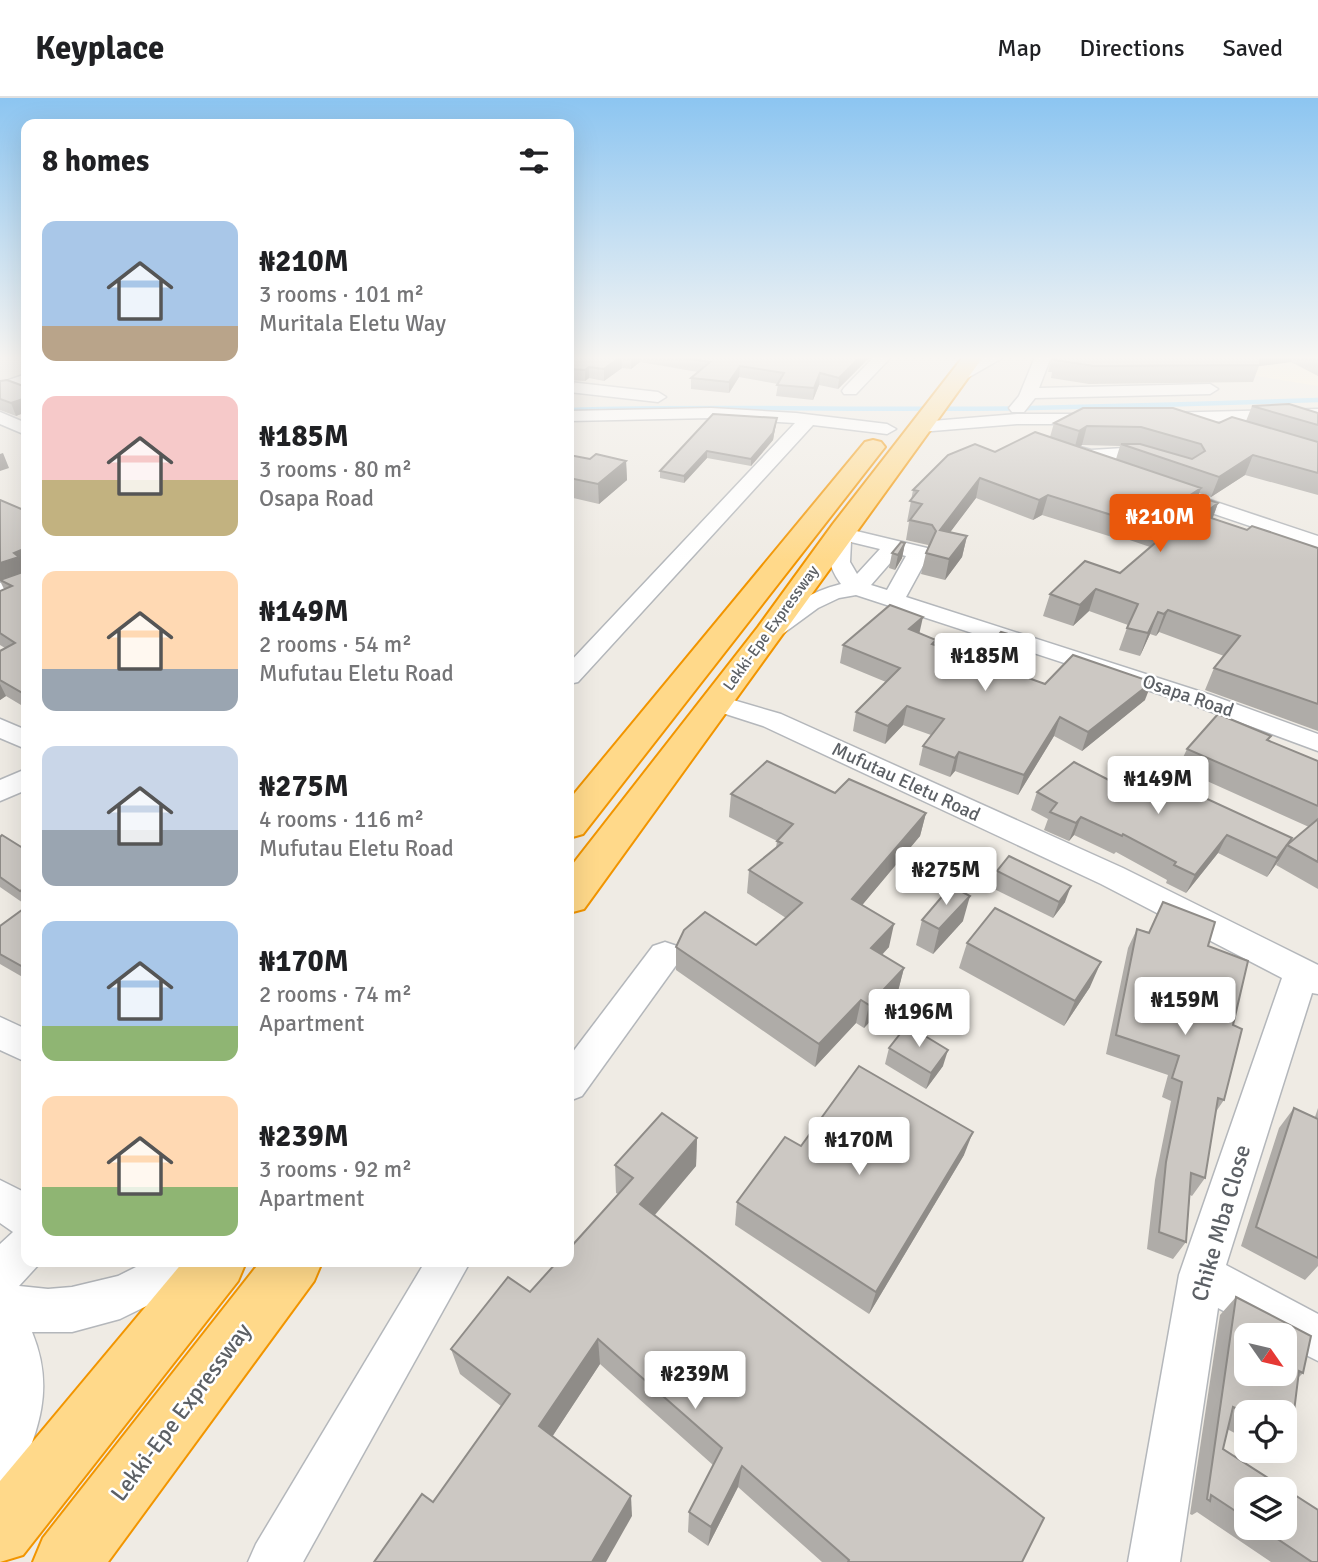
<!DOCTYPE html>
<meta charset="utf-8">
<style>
body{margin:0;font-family:Signika,sans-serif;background:#f6f6f6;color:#202124;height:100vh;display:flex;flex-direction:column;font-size:26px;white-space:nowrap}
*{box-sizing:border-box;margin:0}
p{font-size:23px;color:#757577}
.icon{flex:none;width:38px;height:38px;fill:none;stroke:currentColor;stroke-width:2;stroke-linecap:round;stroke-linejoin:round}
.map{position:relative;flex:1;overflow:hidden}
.drawer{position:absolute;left:21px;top:21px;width:553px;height:1148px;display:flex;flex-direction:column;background:#fff;border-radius:14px;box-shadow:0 7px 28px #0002}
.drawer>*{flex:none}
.needle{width:46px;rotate:124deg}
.tools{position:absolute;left:1234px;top:1225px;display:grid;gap:14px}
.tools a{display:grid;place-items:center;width:63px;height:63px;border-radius:14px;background:#fff;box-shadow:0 7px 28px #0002;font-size:35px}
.price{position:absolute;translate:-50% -60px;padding:0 16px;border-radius:7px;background:#fff;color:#222;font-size:23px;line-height:46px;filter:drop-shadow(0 2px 4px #0008)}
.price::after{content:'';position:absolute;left:50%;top:42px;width:21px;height:16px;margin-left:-10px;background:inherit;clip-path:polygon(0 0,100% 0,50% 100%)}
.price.active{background:#ea580c;color:#fff}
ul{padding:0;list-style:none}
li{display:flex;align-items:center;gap:21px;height:175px;padding:0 21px}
li span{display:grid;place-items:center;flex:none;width:196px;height:140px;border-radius:14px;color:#555}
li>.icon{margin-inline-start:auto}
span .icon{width:84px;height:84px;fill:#fffc;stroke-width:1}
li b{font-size:30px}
h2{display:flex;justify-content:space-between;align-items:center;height:84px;padding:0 21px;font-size:30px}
header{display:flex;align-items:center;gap:42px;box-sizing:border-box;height:98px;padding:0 35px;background:#fff;border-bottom:2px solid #e0e0e0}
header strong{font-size:33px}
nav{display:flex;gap:38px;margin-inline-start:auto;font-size:24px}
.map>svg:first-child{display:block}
.commercial{fill:#fff3d9}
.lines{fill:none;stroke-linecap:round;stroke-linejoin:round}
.stream{stroke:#a3deff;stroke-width:4.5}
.minor-casing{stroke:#b4b7bb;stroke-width:3}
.highway-casing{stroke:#f29500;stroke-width:4}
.minor{fill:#fff;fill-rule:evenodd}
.highway{fill:#ffd98a;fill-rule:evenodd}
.wall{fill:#afaca8;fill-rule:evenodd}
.shaded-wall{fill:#8f8c88}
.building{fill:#ccc8c3;stroke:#8f8c88;stroke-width:2;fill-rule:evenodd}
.labels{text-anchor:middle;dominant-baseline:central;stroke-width:5;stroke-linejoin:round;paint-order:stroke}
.far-street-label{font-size:16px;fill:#5c6065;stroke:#fff}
.street-label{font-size:19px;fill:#5c6065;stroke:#fff}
.near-street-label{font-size:23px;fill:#5c6065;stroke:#fff}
</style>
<header>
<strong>Keyplace</strong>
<nav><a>Map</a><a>Directions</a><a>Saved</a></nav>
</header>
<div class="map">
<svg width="1318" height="1464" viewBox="0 0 1318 1464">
<rect width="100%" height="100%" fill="#efebe4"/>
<polygon class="commercial" points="1138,259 1318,259 1318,288"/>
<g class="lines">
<path class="stream" d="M569,312c154,-5 308,1 462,-2 96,-2 191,-5 287,-8"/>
<g class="minor-casing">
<g id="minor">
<polygon points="874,259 891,259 856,296 844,296 842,293 844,290"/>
<polygon points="984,259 1004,259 964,282 958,284 950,279"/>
<polygon points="1035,259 1051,259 1039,290 1210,286 1218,291 1210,296 1035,300 1024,314 1012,314 1009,310 1019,298"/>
<polygon points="26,276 26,286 0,295 0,285"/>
<polygon points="569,284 658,294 666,299 658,304 569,294"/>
<polygon points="711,310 796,315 887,326 896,331 887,336 813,327 578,584 569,586 569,565 795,325 711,320 569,323 569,313"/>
<polygon points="1318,311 1318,321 1161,325 1152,320 1161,315"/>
<polygon points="0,314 26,325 26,337 0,326"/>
<polygon points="1017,316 1101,316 1110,321 1101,326 1017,326 920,334 911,329 920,324"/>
<polygon points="1066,345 1091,352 1124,350 1164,359 1166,363 1157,369 1124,362 1090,364 1060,354 1057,350 1060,346"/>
<polygon points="1180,392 1318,438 1318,451 1173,402 1170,398"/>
<path d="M842,426l10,6 75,18 3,5 -24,44 305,98 107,39v17l-125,-46 -337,-110 -17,3 -21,10 -41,30h-16l-4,-5 4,-5c25,-20 48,-36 80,-44 -13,-17 -18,-40 -6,-58zM851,444l29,7 -23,25 -7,-12zM898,456l8,2 -19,34 -16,-5z"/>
<polygon points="26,476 26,491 0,500 0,485"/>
<polygon points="716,597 781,616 1123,770 1318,867 1318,896 1312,895 1226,1167 1318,1216 1318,1263 1284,1246 1284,1237 1268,1237 1218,1210 1180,1464 1128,1464 1179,1177 1282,880 1101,786 763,628 707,610 703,605 707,600"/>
<polygon points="0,621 26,632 26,651 0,640"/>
<polygon points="26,671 26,692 0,703 0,682"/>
<polygon points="665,844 677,848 682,857 677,866 582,998 569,1003 569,959 653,848"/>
<polygon points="0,919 26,931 26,964 0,952"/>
<path d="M0,1082l26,13v69h15l-22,24 29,3 24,-2 46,-11 28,-14h59l-6,15 -20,13 -59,29 -48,13h-40c23,56 7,96 -15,149l-17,7v-244l13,-12 -13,-9z"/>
<polygon points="425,1164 470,1164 303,1464 248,1464 256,1446"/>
</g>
</g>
<g class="highway-casing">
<g id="highway">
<polygon points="963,259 983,259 584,811 569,815 569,771 758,529 833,426"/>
<polygon points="873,342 881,344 885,349 881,354 583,736 569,740 569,702 865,344"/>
<polygon points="183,1164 246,1164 238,1183 23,1457 0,1464 0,1383"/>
<polygon points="260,1164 322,1164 314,1183 108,1464 33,1464 43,1440"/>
</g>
</g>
<use href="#minor" class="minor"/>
<use href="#highway" class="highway"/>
</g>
<g class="wall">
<polygon points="569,259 870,259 838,291 819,287 813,302 776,298 778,286 739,279 729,295 691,291 691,280 698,274 640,264 631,271 622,270 604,283 589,280 585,283 569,282"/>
<polygon points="1052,259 1318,259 1318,278 1291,264 1259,268 1253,284 1089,286 1051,280 1052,274 1048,274"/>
<polygon points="0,283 26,289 26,314 16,318 0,312"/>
<polygon points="569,285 573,286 573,297 571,304 569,304"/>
<path d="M1252,308l66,7v82l-73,-20 -34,22 -12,-4 -1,3 20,7 -6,16 35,11 71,18v183l-113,-41 9,-22 10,-12 -65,-24 -3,4 -6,-2 -10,22 -21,-6 9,-25 -39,-14 -16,15 -30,-10 7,-22 70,-21 30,-26 -35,-12 -3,2 -70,-22 -9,5 -57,-22 -26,34 17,4 -5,21 -17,23 -24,-6 5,-21 3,-6 -1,-2 -22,-5 3,-18h-2l6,-32 82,-38 55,-15 4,-14h165l27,-2zM1082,347l38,1 -4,13 -36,-12z"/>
<polygon points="777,320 773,342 751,368 707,360 684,385 660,380 660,373"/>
<polygon points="569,357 590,361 626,363 627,382 599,406 569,399"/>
<polygon points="26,413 26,610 6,598 0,602 0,553 5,550 0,547 0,493 4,491 0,483"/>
<polygon points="905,445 902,460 895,472 889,470 892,455"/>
<polygon points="919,535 936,542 935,547 977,562 1022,540 1017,559 1006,572 1045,586 1145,602 1082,653 1054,638 1018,697 955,673 950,679 919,667 923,648 931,637 903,627 885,646 853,633 856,614 886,584 840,565 843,547"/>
<polygon points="1271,638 1268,643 1318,663 1318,791 1276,767 1279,762 1267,779 1218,755 1186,795 1166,785 1167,782 1116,754 1114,756 1074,737 1069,743 1044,732 1048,721 1031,712 1037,694 1132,694 1292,740 1288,746 1309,729 1178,670 1187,651"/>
<polygon points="835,695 926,715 920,738 862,807 889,849 882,857 904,870 898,893 864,930 856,925 815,969 676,872 676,849 756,847 786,820 747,795 749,772 776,750 777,743 729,719 731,696"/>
<polygon points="0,739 26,752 26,807 0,789"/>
<polygon points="997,773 1065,804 1053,820 992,790"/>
<polygon points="26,809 26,881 0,866 0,828"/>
<polygon points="922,822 963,823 933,856 916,847"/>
<polygon points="1137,831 1208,848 1233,927 1224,1002 1215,1015 1205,1080 1192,1098 1190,1097 1186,1144 1173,1161 1147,1151 1155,1082 1171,1003 1162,999 1168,977 1106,956 1128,850"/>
<polygon points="967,845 1090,889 1064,928 959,870"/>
<polygon points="889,950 943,968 926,991 885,966"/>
<polygon points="1294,1010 1315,1019 1318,1010 1318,1168 1305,1182 1241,1148 1279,1030"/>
<polygon points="697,1040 696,1068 655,1117 1022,1464 822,1464 738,1389 708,1448 688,1434 689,1414 713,1367 600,1266 552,1339 632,1418 501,1308 460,1276 451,1251 530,1194 618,1096 616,1095 615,1067"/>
<polygon points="801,1048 964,1057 869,1216 735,1127 737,1104"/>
<path d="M1236,1199l67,76 -5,5 -7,58 -7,5v-29h-38v27l-19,-10 -4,20 95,113h-47l-74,-50 -5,3 -2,-1 30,-199zM1246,1391l38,39h-38z"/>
</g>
<g class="shaded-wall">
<polygon points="620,259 622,259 622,270 604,283 604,271"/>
<polygon points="632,259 640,259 640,264 631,271"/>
<polygon points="860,259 870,259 838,291 839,280"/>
<polygon points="1260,259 1293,259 1291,264 1259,268"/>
<polygon points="740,268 739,279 729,295 729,284"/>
<polygon points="589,269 589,280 585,283 585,272"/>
<polygon points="820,275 819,287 813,302 814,290"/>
<polygon points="573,286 573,297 571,304 570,292"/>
<polygon points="26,300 26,314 16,318 11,305"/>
<polygon points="777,320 773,342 751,368 751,361"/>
<polygon points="1087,328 1082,347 1074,352 1079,333"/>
<polygon points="707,353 707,360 684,385 684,378"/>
<polygon points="3,355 9,370 0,373 0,356"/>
<polygon points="1253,357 1245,377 1211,399 1219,379"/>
<polygon points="626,363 627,382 599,406 598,386"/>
<polygon points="980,380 976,400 936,453 940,432"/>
<polygon points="1201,390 1194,410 1192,396"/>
<polygon points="1048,397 1042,417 1033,422 1039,402"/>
<polygon points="1218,405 1211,425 1202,417"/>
<polygon points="1121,416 1115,437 1112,439 1118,419"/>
<polygon points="967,438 962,459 945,482 949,461"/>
<polygon points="905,445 902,460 895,472 898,457"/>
<polygon points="26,450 25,474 0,483 0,465 14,455"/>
<polygon points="1096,491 1089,513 1073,528 1080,507"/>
<polygon points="1168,512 1159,534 1156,538 1164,516"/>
<polygon points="1158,514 1150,536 1140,558 1148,535"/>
<polygon points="923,519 919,537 909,531"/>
<polygon points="1022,540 1017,559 994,588 998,569"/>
<polygon points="1152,584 1145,602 1082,653 1088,634"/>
<polygon points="0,586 6,598 0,602"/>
<polygon points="907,608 903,627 885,646 888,628"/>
<polygon points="1060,619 1054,638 1018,697 1024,677"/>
<polygon points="959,654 955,673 950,679 955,660"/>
<polygon points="926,715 920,738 848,824 852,801"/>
<polygon points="1081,719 1074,737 1069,743 1076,725"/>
<polygon points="1227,737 1218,755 1186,795 1195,777"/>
<polygon points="1292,740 1279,762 1267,779 1277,760"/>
<polygon points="1071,788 1065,804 1053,820 1059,804"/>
<polygon points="26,789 26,802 20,793"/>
<polygon points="970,798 963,823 933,856 939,831"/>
<polygon points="894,826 889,849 866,873 871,850"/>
<polygon points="1101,864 1090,889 1064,928 1075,903"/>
<polygon points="904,870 898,893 864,930 869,907"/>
<polygon points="861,902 856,925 815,969 819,946"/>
<polygon points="948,952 943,968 926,991 931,975"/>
<polygon points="973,1034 964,1057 869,1216 876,1194"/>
<polygon points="697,1040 696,1068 641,1133 640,1106"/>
<polygon points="598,1241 600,1266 544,1351 539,1328"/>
<polygon points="742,1368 738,1389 708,1448 711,1429"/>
<polygon points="631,1398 632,1418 606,1464 592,1464"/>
</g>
<g class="building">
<polygon points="569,259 620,259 604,271 589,269 585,272 569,271"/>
<polygon points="677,259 860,259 839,280 820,275 814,290 777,287 784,275 740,268 729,284 691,280 710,264"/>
<polygon points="1057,259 1261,259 1260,267 1094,268 1055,262"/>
<polygon points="7,282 26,289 26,300 11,305 0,301 0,283"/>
<polygon points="569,285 573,286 570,292 569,292"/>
<polygon points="1289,306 1318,315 1318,327 1252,308"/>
<polygon points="1083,310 1173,310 1219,325 1232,319 1318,344 1318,375 1253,357 1219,379 1121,346 1140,346 1192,361 1205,353 1201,346 1141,329 1087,328 1079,333 1054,325"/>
<polygon points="713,316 777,320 773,335 751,361 707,353 684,378 660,373"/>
<polygon points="1035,334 1201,390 1192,396 1218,405 1202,417 1247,432 1252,428 1318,450 1318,606 1214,570 1240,538 1168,512 1164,516 1158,514 1148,535 1127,530 1138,506 1096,491 1080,507 1050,496 1085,463 1120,475 1169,433 1121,416 1118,419 1048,397 1039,402 980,380 940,432 967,438 949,461 926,455 936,433 932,427 910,422 922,406 910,403 918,393 913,392 948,357 975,346 995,354"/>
<polygon points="596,356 626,363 598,386 569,380 569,357 590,361"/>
<polygon points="0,402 26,413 26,450 14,455 19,459 0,465"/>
<polygon points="901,444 905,445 898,457 892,455"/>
<polygon points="21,458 26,462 26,597 0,582 0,553 15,545 0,535 0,493 12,488 0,482 20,475"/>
<polygon points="890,507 923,519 909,531 936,542 932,546 977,562 1001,534 1022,540 998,569 1045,586 1073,557 1152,584 1088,634 1060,619 1024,677 959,654 955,660 923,648 944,621 907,608 888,628 856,614 900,570 843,547"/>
<polygon points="1218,616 1271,638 1267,642 1318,663 1318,708 1187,651"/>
<polygon points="767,663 835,695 849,681 926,715 852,801 894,826 871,850 904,870 869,907 861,902 819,946 676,849 684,832 705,814 756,847 802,805 749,772 782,745 777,743 793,726 731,696"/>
<polygon points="1074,664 1132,694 1151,675 1292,740 1277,760 1227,737 1195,777 1174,767 1176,764 1123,736 1122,738 1081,719 1076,725 1050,714 1057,705 1037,694"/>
<polygon points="1318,721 1318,764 1287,747"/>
<polygon points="2,737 26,752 26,789 20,793 0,779 0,739"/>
<polygon points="1009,758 1071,788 1059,804 997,773"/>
<polygon points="951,788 970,798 939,831 922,822"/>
<polygon points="1163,804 1215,824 1208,848 1248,863 1233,927 1242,931 1224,1002 1218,1000 1205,1080 1191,1075 1186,1144 1159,1134 1166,1064 1182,984 1172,980 1179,958 1116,937 1137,831 1149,835"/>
<polygon points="26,809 26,869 25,870 0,856 0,828"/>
<polygon points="995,810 1101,864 1075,903 967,845"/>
<polygon points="907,927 948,952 931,975 889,950"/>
<polygon points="859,968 973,1034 876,1194 737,1104 785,1039 801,1048"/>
<polygon points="1294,1010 1318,1021 1318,1160 1256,1129"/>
<polygon points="662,1015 697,1040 640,1106 1044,1420 1022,1464 848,1464 849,1462 742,1368 711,1429 689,1414 722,1350 598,1241 539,1328 631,1398 592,1464 374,1464 422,1396 433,1404 510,1296 451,1251 508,1179 530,1194 557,1164 569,1164 569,1151 633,1080 615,1067"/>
<path d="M1236,1199l75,39 -8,37 -4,-2 -8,65 -7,-3v-21h-38v1l-13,-6 -10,42 95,61v52h-6l-51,-34h23v-39h-38v29l-35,-23 -1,6 -3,-2zM1246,1237h38v39h-38z"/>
</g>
<linearGradient id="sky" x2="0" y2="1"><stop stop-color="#8cc5f1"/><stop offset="0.56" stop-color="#f8f6f3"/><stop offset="1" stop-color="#f8f6f3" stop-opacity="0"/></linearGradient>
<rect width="1318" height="464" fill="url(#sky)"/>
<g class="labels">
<g class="far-street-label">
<text transform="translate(771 530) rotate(-54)">Lekki-Epe Expressway</text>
</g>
<g class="street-label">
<text transform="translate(1188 598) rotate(19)">Osapa Road</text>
<text transform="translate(906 684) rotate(25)">Mufutau Eletu Road</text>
</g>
<g class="near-street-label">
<text transform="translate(1221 1125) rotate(-74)">Chike Mba Close</text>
<text transform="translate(181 1314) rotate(-53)">Lekki-Epe Expressway</text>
</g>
</g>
</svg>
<div class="tools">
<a><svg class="needle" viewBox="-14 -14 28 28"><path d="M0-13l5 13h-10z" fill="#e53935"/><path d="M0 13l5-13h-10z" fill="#757577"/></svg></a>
<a><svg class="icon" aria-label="locate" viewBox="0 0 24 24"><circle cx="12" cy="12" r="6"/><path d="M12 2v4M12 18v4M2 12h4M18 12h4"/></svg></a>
<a><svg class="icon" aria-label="layers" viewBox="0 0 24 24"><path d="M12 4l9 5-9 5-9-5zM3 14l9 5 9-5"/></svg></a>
</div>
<b class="price active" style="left:1160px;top:456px">₦210M</b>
<b class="price" style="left:985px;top:595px">₦185M</b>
<b class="price" style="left:1158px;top:718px">₦149M</b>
<b class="price" style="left:946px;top:809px">₦275M</b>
<b class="price" style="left:1185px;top:939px">₦159M</b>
<b class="price" style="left:919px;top:951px">₦196M</b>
<b class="price" style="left:859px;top:1079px">₦170M</b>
<b class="price" style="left:695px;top:1313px">₦239M</b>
<section class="drawer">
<h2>8 homes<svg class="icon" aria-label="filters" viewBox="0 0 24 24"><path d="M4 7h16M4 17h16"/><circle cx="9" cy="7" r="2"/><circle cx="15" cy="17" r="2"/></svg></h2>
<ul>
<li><span style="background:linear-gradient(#a9c7e8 75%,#b9a48a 0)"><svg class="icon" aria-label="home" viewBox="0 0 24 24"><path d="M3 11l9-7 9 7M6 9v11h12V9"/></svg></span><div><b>₦210M</b><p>3 rooms · 101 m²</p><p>Muritala Eletu Way</p></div></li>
<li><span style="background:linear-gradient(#f6c9c9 60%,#c2b280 0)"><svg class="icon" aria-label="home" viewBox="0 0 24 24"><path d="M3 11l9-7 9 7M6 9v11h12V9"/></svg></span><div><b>₦185M</b><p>3 rooms · 80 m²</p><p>Osapa Road</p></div></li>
<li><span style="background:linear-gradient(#ffd9b3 70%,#9aa5b1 0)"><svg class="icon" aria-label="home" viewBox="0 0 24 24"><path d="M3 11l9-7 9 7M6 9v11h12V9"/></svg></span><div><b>₦149M</b><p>2 rooms · 54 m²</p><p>Mufutau Eletu Road</p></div></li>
<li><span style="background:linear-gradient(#c9d6e8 60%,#9aa5b1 0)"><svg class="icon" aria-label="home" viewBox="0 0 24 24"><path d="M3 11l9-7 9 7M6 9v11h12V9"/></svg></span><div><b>₦275M</b><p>4 rooms · 116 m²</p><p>Mufutau Eletu Road</p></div></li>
<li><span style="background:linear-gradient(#a9c7e8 75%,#8fb573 0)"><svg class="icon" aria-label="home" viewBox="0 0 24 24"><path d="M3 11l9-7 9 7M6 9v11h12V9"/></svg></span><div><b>₦170M</b><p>2 rooms · 74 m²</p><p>Apartment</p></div></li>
<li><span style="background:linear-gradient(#ffd9b3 65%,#8fb573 0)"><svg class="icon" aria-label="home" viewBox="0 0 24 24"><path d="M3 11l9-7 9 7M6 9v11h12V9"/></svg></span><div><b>₦239M</b><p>3 rooms · 92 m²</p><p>Apartment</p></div></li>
</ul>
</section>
</div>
